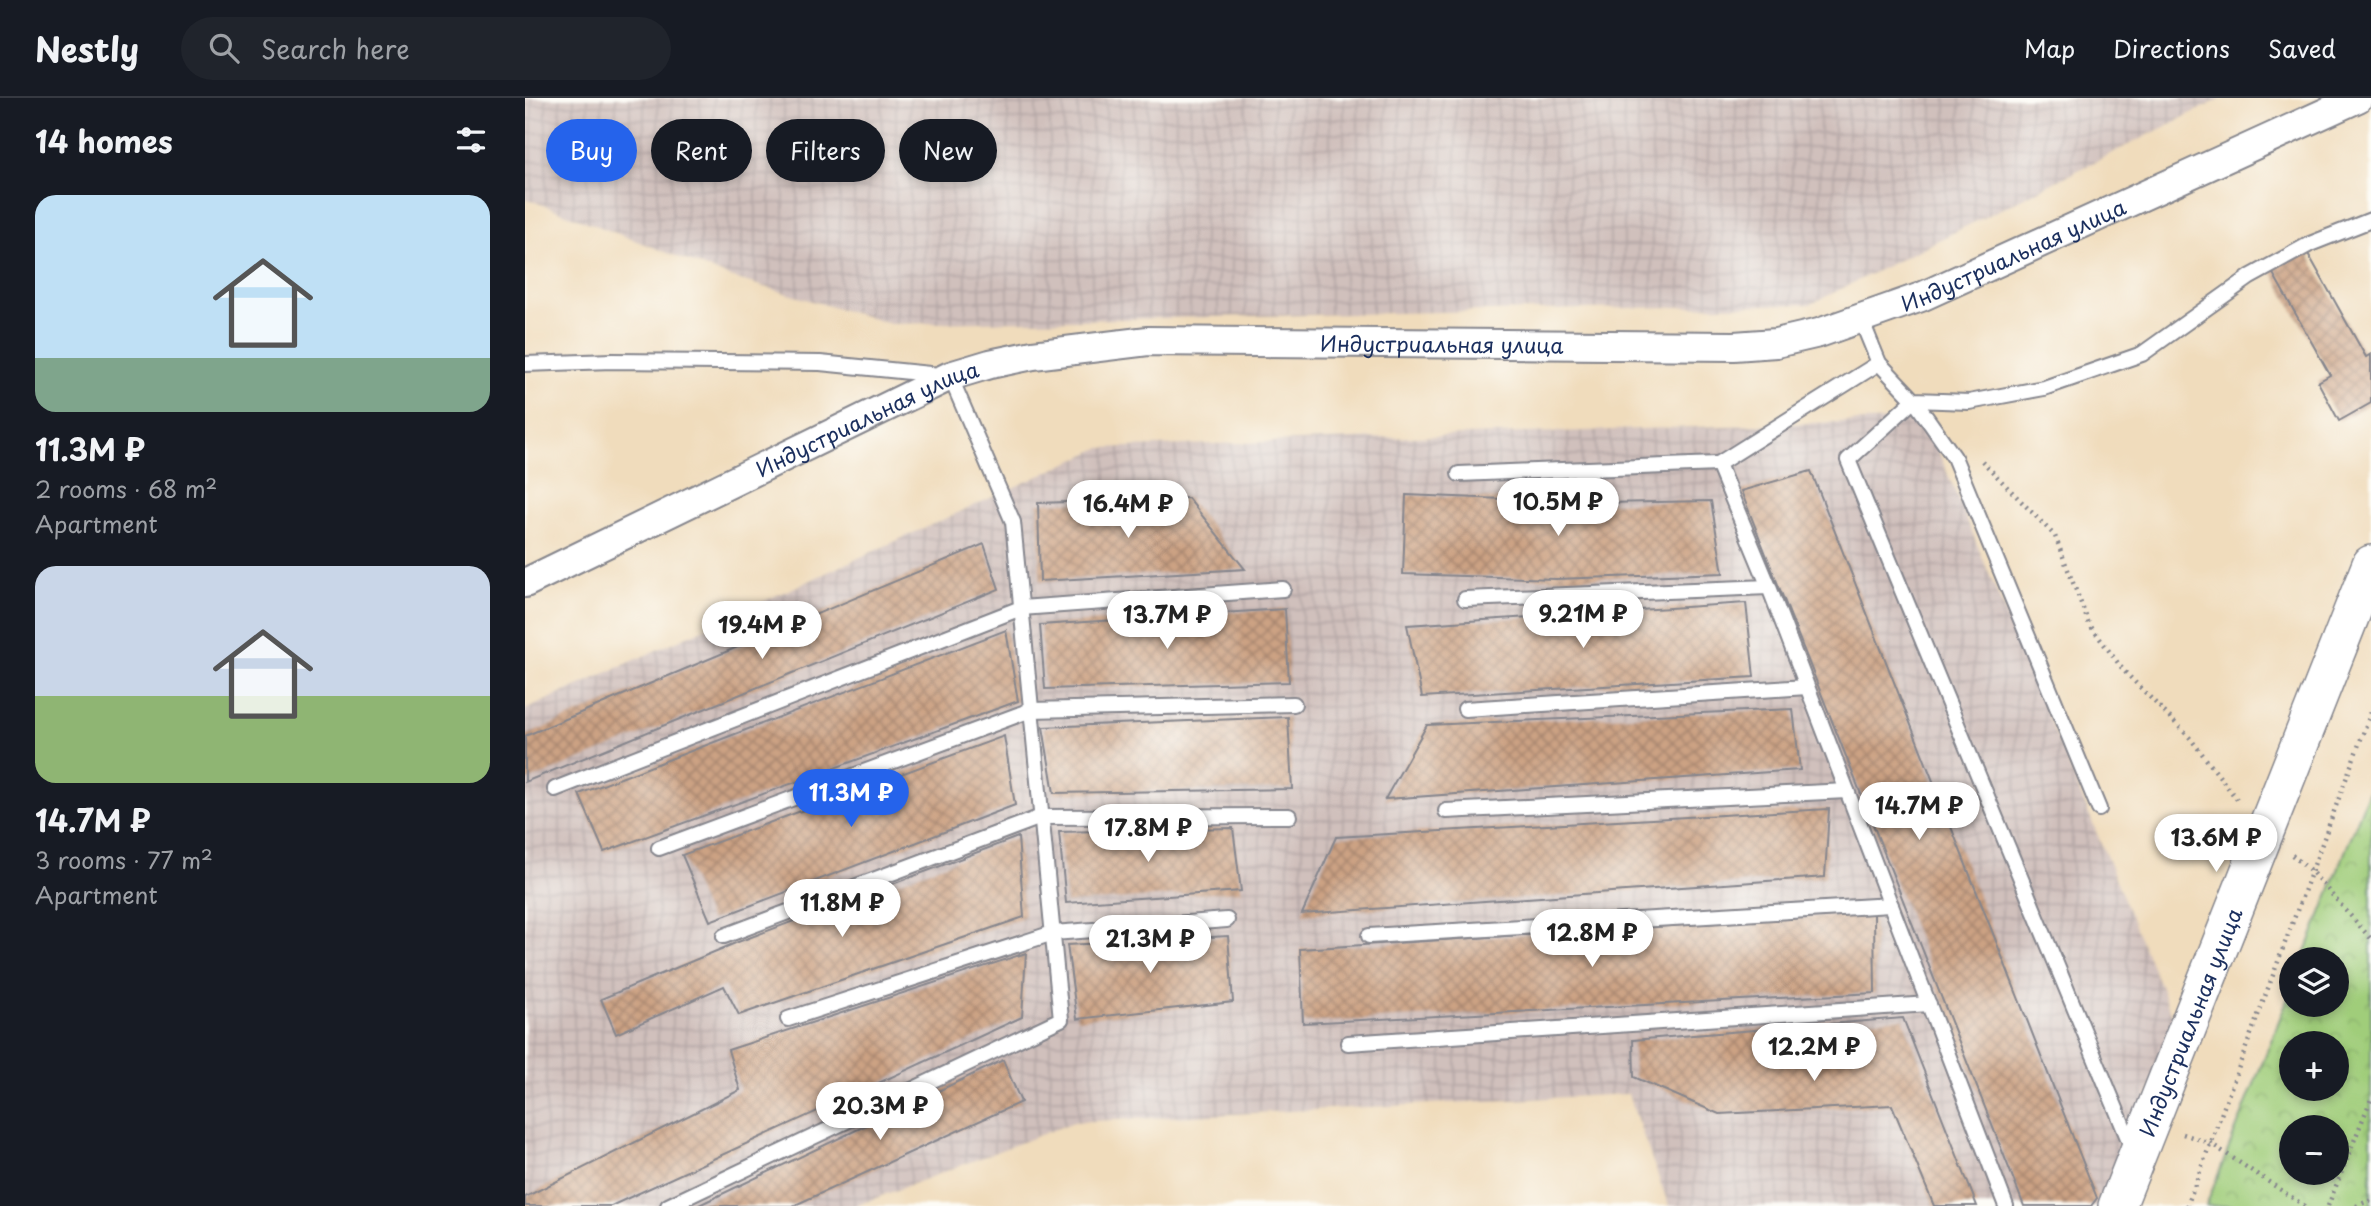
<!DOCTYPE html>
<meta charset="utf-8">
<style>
body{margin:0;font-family:"Playpen Sans",sans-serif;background:#20242c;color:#f1f3f6;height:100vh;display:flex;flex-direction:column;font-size:26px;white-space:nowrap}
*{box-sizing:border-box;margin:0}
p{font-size:23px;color:#9ea1a6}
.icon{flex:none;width:38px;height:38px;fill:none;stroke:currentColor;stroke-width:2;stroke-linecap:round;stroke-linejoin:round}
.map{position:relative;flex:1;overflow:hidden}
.panel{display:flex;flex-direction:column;background:#171b24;width:525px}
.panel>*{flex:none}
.banner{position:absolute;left:21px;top:21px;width:665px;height:63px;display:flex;gap:14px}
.fabs{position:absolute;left:1754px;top:849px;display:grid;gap:14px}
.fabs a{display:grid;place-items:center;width:70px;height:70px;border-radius:50%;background:#171b24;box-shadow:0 4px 10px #0003;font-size:35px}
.price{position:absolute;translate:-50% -60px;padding:0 16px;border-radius:24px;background:#fff;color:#222;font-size:23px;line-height:46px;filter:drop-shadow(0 2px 4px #0008)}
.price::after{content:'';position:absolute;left:50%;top:42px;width:21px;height:16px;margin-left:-10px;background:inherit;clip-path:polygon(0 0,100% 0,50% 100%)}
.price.current{background:#2563eb;color:#fff}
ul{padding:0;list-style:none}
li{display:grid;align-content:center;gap:14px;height:371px;padding:0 35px}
li span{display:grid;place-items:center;height:217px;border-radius:21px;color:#555}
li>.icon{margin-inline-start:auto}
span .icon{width:126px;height:126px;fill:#fffc;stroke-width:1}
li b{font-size:30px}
h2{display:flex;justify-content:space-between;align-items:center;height:84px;padding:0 35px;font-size:30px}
.pill{padding:0 24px;border-radius:32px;background:#171b24;box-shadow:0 4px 10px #0003;font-size:24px;line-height:63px}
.pill.current{background:#2563eb;color:#fff}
header{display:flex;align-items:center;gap:42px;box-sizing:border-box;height:98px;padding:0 35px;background:#171b24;border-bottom:2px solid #363941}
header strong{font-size:33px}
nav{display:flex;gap:38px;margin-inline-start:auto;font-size:24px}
.search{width:490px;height:63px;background:#20242c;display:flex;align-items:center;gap:18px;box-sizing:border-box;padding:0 24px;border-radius:38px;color:#9ea1a6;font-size:26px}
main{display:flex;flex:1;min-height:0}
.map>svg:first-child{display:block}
.industrial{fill:url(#industrial-grid)}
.park{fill:url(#park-crowns);stroke:#5e7e6c;stroke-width:2;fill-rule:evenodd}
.building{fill:url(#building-cross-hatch)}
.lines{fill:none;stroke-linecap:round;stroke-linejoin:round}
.service-casing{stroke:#86868d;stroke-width:18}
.minor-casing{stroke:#86868d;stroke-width:32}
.tertiary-casing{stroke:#86868d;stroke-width:40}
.path{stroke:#86868d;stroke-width:4.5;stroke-dasharray:2 5;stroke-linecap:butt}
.service{stroke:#fff;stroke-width:14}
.minor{stroke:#fff;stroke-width:28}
.tertiary{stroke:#fff;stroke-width:37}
.labels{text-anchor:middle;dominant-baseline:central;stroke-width:6;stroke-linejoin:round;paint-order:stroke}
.street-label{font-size:21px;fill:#1b2f5e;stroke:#fdfcf7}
</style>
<header>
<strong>Nestly</strong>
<div class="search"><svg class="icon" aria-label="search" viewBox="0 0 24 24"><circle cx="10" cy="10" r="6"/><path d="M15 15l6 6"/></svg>Search here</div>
<nav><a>Map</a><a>Directions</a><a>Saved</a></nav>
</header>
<main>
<section class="panel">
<h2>14 homes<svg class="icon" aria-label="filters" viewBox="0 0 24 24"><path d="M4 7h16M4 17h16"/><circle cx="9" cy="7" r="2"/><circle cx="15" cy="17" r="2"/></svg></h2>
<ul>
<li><span style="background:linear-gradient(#bfe0f5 75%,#7fa58c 0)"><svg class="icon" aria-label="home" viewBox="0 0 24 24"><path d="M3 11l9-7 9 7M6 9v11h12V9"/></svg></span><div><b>11.3M ₽</b><p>2 rooms · 68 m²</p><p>Apartment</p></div></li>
<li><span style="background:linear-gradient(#c9d6e8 60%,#8fb573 0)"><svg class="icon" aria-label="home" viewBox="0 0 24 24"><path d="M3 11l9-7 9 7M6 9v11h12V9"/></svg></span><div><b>14.7M ₽</b><p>3 rooms · 77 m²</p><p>Apartment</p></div></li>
</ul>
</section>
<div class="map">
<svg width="1846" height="1108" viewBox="0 0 1846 1108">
<defs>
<pattern id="industrial-grid" width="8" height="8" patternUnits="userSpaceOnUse" patternTransform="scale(1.75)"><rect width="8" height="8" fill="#d0c0bc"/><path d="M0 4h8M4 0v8" fill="none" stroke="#b2a5a4"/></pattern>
<pattern id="park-crowns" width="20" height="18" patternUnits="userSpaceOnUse" patternTransform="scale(1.75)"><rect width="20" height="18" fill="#a0cd7a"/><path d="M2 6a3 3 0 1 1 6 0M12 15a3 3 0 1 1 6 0" fill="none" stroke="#89b06c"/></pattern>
<pattern id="building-cross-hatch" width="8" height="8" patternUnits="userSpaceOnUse" patternTransform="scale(1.75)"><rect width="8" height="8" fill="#cca283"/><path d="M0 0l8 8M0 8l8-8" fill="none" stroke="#a5846e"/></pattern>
</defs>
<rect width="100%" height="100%" fill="#fdfcf7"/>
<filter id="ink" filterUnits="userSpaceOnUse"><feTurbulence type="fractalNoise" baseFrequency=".0143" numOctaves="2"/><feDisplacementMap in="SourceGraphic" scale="14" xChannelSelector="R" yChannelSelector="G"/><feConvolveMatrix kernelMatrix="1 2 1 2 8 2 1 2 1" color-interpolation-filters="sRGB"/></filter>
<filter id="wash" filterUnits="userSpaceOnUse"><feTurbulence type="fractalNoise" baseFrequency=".00686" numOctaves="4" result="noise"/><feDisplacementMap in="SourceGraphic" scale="28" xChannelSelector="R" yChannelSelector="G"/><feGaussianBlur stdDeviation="1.57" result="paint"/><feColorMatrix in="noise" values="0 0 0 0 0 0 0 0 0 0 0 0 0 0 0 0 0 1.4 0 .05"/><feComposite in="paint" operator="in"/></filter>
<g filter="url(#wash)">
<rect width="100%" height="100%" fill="#f0dcbc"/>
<g class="industrial">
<polygon points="0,0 1697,0 1286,206 366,226 205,179 0,100"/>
<polygon points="1400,321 1650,924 1581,1108 1144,1108 1103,996 549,1024 330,1108 0,1108 0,612 575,350"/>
</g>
<path class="park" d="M1846,688v420h-165l85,-216v14h45v-45h-33zM1766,945h45v45h-45zM1766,1029h45v45h-45z"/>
<g id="blocks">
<g class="building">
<polygon points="1781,152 1841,259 1846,256 1846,305 1814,323 1793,284 1805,277 1746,172"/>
<polygon points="1286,373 1572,1100 1566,1108 1499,1108 1216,393"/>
<polygon points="881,397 1077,405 1186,403 1198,475 1031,481 878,476"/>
<polygon points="663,400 720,471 515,483 513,405"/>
<polygon points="459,446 474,491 0,684 0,638"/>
<polygon points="1221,505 1229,579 897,599 882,527"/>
<polygon points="760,511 764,584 520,591 515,527"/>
<polygon points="481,532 493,603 79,754 54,696"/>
<polygon points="1268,611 1275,672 860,701 902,627"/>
<polygon points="763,619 767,691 529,695 518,629"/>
<polygon points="479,638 490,707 185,823 157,757"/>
<polygon points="1304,711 1300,779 777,816 811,739"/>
<polygon points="708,730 716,793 541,805 534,734"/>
<polygon points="493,739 499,819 214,917 199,888 91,936 76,901 213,844"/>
<polygon points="1349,815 1350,895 778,925 775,851"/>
<polygon points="703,838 708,904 552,921 542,847"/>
<polygon points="501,855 497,919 86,1108 0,1108 0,1099 215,992 203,952"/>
<polygon points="1378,920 1452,1108 1409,1108 1367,1007 1194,1016 1109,979 1108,942"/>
<polygon points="478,962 496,1004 268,1108 172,1108"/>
</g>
</g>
</g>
<g filter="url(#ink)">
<use href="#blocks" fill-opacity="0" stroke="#86868d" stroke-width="2"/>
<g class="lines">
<g class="service-casing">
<g id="service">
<polyline points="1336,221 1354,265 1389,302 1444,304 1519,290 1617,256 1725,179 1785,146 1846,122"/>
<polyline points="1354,265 1193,366 1244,489 1481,1108"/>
<polyline points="0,266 87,263 295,265 425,278 488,424 536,921 143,1108"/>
<polyline points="934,376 1193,366"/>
<polyline points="940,501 1244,489"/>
<polyline points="940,611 1282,589"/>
<polyline points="30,691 496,510 758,491"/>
<polyline points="1574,711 1429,359 1389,302 1323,362 1608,1052"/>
<polyline points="921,713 1322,693"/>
<polyline points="134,750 506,612 769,606"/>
<polyline points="199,838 516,719 764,718"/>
<polyline points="844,838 1366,807"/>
<polyline points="263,921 528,835 702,822"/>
<polyline points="823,945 1404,906"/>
</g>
</g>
<g class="minor-casing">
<g id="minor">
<path id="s1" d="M0,485l425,-207 40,-12 43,-9 115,-14 586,5 42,-3 43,-10 102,-36 437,-199"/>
</g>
</g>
<g class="tertiary-casing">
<g id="tertiary">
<path id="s2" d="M1592,1108l254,-642"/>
</g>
</g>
<g class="path">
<polyline points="1457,363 1530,438 1564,526 1599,573 1665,640 1714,704"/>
<polyline points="1767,757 1786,773 1846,841"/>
<polyline points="1658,1036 1685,1045 1780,1108"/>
<polyline points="1662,1108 1846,614"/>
<polyline points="1803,1108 1846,1001"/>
<polyline points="1831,1108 1846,1102"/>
</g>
<use href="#service" class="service"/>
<use href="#minor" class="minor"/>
<use href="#tertiary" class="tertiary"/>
</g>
</g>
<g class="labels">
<g class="street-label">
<text stroke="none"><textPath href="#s1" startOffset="1556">Индустриальная улица</textPath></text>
<text stroke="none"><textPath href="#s1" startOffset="968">Индустриальная улица</textPath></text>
<text stroke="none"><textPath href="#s1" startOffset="380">Индустриальная улица</textPath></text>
<text stroke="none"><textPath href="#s2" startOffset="198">Индустриальная улица</textPath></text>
</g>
</g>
</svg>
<div class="fabs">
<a><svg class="icon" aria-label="layers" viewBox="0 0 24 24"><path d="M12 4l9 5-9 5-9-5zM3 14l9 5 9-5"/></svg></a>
<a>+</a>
<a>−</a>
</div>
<b class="price" style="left:1033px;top:440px">10.5M ₽</b>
<b class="price" style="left:603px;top:442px">16.4M ₽</b>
<b class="price" style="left:1058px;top:552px">9.21M ₽</b>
<b class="price" style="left:642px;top:553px">13.7M ₽</b>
<b class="price" style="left:237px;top:563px">19.4M ₽</b>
<b class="price current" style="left:326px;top:731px">11.3M ₽</b>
<b class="price" style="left:1394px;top:744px">14.7M ₽</b>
<b class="price" style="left:623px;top:766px">17.8M ₽</b>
<b class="price" style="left:1691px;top:776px">13.6M ₽</b>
<b class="price" style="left:317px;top:841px">11.8M ₽</b>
<b class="price" style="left:1067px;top:871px">12.8M ₽</b>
<b class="price" style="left:625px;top:877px">21.3M ₽</b>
<b class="price" style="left:1289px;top:985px">12.2M ₽</b>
<b class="price" style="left:355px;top:1044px">20.3M ₽</b>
<div class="banner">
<a class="pill current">Buy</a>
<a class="pill">Rent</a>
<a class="pill">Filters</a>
<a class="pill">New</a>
</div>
</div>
</main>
